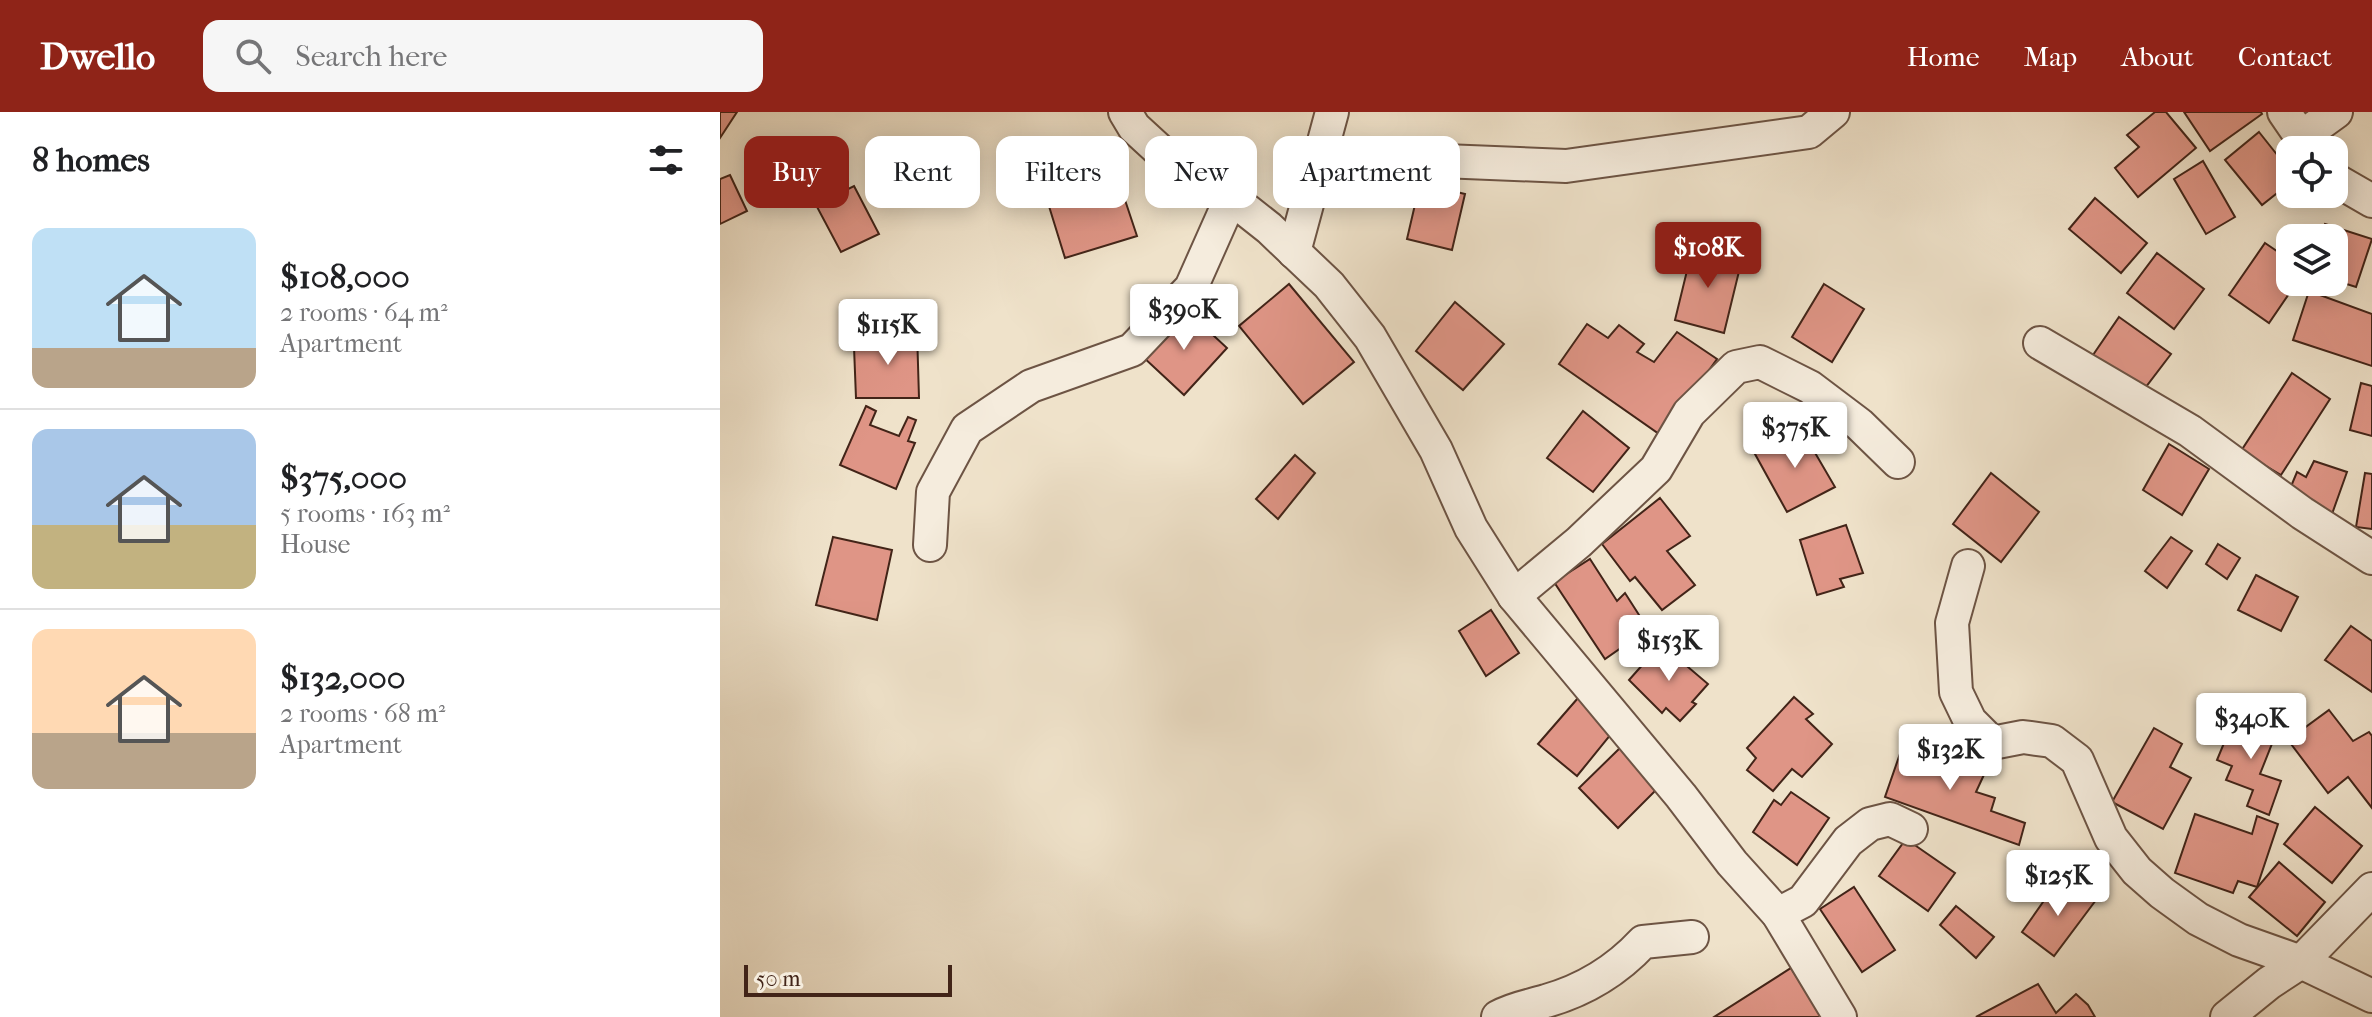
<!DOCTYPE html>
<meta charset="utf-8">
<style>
body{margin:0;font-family:"IM FELL French Canon",serif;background:#f6f6f6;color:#202124;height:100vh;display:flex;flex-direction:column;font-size:30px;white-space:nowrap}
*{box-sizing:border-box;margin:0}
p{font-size:26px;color:#757577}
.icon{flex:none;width:44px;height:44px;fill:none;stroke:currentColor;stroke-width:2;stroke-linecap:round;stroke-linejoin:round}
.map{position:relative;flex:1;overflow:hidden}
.details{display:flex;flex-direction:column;background:#fff;width:720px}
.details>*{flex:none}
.banner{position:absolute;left:24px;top:24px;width:760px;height:72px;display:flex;gap:16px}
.controls{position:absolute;left:1556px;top:24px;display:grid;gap:16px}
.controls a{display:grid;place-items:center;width:72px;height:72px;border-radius:16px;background:#fff;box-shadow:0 4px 20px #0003;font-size:40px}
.scale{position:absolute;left:24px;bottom:20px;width:208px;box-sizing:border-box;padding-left:8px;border:4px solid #422418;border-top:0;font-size:22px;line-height:28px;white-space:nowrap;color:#422418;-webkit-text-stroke:6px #f5ecdd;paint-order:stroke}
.price{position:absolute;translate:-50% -68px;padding:0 18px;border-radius:8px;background:#fff;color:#222;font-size:26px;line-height:52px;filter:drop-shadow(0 2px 4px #0008)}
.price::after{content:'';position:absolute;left:50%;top:48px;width:24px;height:18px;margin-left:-12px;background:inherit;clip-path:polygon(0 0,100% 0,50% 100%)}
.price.current{background:#8f2418;color:#fff}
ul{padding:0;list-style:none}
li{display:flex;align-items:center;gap:24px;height:200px;padding:0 32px}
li+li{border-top:2px solid #e0e0e0}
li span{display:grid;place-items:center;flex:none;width:224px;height:160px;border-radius:16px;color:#555}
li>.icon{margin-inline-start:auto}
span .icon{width:96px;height:96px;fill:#fffc;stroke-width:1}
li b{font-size:34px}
h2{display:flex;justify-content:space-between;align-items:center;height:96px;padding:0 32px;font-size:34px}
.tag{padding:0 28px;border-radius:16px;background:#fff;box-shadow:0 4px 20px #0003;font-size:28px;line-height:72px}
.tag.current{background:#8f2418;color:#fff}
header{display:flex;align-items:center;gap:48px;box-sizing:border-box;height:112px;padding:0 40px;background:#8f2418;color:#fff}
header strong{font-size:38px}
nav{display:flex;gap:44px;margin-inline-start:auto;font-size:28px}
.search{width:560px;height:72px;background:#f6f6f6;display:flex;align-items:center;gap:20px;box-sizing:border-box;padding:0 28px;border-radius:16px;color:#757577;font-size:30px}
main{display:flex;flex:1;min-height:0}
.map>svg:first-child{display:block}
.building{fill:#df9586;stroke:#422418;stroke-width:2}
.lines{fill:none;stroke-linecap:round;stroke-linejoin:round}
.street-casing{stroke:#6d5444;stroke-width:36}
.street{stroke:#f5ecdd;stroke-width:32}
</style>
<header>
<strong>Dwello</strong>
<div class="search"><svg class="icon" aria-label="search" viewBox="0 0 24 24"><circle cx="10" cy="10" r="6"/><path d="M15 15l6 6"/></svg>Search here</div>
<nav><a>Home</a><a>Map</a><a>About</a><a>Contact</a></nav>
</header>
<main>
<section class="details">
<h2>8 homes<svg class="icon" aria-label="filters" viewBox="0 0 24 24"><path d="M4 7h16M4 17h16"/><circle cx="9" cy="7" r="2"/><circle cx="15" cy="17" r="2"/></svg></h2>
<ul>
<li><span style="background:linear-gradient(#bfe0f5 75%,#b9a48a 0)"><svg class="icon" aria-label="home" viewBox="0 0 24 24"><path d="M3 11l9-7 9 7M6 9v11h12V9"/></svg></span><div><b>$108,000</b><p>2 rooms · 64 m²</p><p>Apartment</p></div></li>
<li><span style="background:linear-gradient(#a9c7e8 60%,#c2b280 0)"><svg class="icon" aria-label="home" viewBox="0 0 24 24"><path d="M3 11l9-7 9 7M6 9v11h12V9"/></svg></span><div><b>$375,000</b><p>5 rooms · 163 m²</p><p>House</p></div></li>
<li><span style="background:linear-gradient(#ffd9b3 65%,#b9a48a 0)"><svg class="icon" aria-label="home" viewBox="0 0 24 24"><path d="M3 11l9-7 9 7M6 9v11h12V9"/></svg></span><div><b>$132,000</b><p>2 rooms · 68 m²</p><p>Apartment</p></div></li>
</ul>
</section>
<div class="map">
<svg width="1652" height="905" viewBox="0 0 1652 905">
<rect width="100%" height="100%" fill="#efe2ca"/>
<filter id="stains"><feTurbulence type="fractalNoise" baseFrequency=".0025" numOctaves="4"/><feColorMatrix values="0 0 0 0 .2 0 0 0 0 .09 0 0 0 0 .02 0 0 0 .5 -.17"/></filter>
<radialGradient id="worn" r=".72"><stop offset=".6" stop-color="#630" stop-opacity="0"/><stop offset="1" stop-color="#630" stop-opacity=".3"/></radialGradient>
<g class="building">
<polygon points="0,0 17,0 0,26"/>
<polygon points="1435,0 1446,0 1476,36 1418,85 1395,56 1419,35 1407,23"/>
<polygon points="1464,0 1541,0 1542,2 1490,39"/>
<polygon points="1539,20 1570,59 1570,71 1542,93 1505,48"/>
<polygon points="1483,49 1515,105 1486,122 1454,67"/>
<polygon points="10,63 27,99 0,112 0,67"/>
<polygon points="399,70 417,124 345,146 328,91"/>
<polygon points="700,71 745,82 732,138 687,127"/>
<polygon points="134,74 159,122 121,140 96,93"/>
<polygon points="1375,86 1427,131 1401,161 1349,117"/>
<polygon points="1605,112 1652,127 1636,175 1614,168 1614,126 1600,126"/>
<polygon points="1545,131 1570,148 1570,170 1577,170 1549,211 1509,183"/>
<polygon points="973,134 1022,147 1004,221 955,208"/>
<polygon points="1437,141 1484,177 1454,217 1407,181"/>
<polygon points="569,172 634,250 583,292 519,214"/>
<polygon points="1104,172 1144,197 1112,250 1072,225"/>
<polygon points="1589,179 1652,202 1652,254 1573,228"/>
<polygon points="735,190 784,232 743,278 696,239"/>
<polygon points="465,197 507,236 464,283 422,244"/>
<polygon points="1399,205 1451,242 1422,280 1373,243"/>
<polygon points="867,212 888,226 899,213 924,232 917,240 934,250 957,220 997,247 942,324 839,252"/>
<polygon points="197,219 199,286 136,286 134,235 151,234 150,221"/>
<polygon points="1572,261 1610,287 1561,363 1521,339"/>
<polygon points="1641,271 1652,274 1652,324 1630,318"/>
<polygon points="146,294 156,299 150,313 179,324 188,305 196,308 188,329 195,331 176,377 120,353"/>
<polygon points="863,299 909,336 873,380 827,346"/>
<polygon points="1080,315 1115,375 1067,400 1035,342"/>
<polygon points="1449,332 1489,357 1462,403 1423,378"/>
<polygon points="575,343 595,361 558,407 536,387"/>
<polygon points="1594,349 1627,360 1612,402 1567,384 1577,360 1586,365"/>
<polygon points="1271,361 1319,400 1281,450 1233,412"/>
<polygon points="1645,361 1652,362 1652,417 1636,415"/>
<polygon points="940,386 970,424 947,439 975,473 942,498 915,465 910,469 882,432"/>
<polygon points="1126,413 1143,461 1120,467 1124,475 1097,483 1080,428"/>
<polygon points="113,425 172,438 157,508 96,493"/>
<polygon points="1451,425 1472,439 1447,476 1425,459"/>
<polygon points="1498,432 1520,446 1507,467 1486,452"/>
<polygon points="870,447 897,489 905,481 928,517 885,547 834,470"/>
<polygon points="1536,463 1578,485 1561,519 1518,498"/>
<polygon points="771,498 799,541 766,564 739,519"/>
<polygon points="1631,514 1652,529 1652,580 1605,548"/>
<polygon points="941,532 988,572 972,590 976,592 960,609 946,596 942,601 909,568"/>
<polygon points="1074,585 1093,602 1086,607 1112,632 1082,665 1072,657 1053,679 1027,658 1036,646 1027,636"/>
<polygon points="858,586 896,616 857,664 818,632"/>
<polygon points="1609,598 1633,629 1649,620 1652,624 1652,696 1628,665 1608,681 1568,628"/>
<polygon points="1516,602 1557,619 1540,662 1561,669 1549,703 1527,694 1533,678 1506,668 1512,654 1497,648"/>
<polygon points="1434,616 1462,632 1450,655 1471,666 1443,717 1392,690"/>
<polygon points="1183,633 1226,649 1228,640 1268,654 1256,680 1275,686 1271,699 1305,711 1299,733 1165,685"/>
<polygon points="902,634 940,674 898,716 859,676"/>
<polygon points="1071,680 1109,706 1077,753 1033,720 1054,688 1061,693"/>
<polygon points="1595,695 1642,734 1612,771 1564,732"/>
<polygon points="1475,702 1532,722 1537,704 1558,712 1537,775 1518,769 1513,781 1455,761"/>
<polygon points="1186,727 1235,761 1208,799 1159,764"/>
<polygon points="1559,750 1605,790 1577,824 1529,785"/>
<polygon points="1335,773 1350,785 1357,774 1376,788 1334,844 1302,820"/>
<polygon points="1134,775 1175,838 1142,860 1100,797"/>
<polygon points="1236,794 1274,825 1256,846 1220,813"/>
<polygon points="1071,856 1102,905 994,905"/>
<polygon points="1318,872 1336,901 1356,882 1368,893 1375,905 1256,905"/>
</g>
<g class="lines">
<g class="street-casing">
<g id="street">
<polyline points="405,0 414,15 439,38 511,86 549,116 609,173 650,225 716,338 751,416 794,484 961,684 1012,751 1058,802 1120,905"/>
<polyline points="1564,0 1590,38"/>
<polyline points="1580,26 1616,0"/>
<polyline points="600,44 846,54 1089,20 1113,0"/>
<polyline points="1614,67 1652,89"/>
<polyline points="574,140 612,0"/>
<polyline points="1320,231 1470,319 1582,401 1652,446"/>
<polyline points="210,433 213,380 247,317 311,274 412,238 471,176 511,86"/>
<polyline points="1248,454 1232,511 1236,580 1250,609 1272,631 1303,625 1332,629 1357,648 1391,726 1417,759 1442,781 1478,807 1519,828 1581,850 1652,884"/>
<polyline points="794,484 859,430 936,357 969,301 1016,255 1040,250 1090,275 1139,312 1178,350"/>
<polyline points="1058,802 1083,789 1128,729 1150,712 1170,707 1191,717"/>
<path d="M778,905c16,-9 32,-11 48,-16 39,-11 70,-30 97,-59l49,-5"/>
<polyline points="1507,905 1549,871 1581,850 1652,777"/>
</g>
</g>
<use href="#street" class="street"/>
</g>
<rect width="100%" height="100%" filter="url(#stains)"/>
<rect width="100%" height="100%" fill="url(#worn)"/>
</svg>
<div class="controls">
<a><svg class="icon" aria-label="locate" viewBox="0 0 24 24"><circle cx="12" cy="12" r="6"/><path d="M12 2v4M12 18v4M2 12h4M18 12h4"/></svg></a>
<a><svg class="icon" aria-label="layers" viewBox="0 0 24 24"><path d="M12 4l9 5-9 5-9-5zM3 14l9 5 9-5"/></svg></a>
</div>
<div class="scale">50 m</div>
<b class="price current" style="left:988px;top:178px">$108K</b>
<b class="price" style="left:464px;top:240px">$390K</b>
<b class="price" style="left:168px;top:255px">$115K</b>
<b class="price" style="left:1075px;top:358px">$375K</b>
<b class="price" style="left:949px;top:571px">$153K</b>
<b class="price" style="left:1531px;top:649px">$340K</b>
<b class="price" style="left:1230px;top:680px">$132K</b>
<b class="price" style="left:1338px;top:806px">$125K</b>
<div class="banner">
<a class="tag current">Buy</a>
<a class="tag">Rent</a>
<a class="tag">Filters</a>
<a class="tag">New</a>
<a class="tag">Apartment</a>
</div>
</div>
</main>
